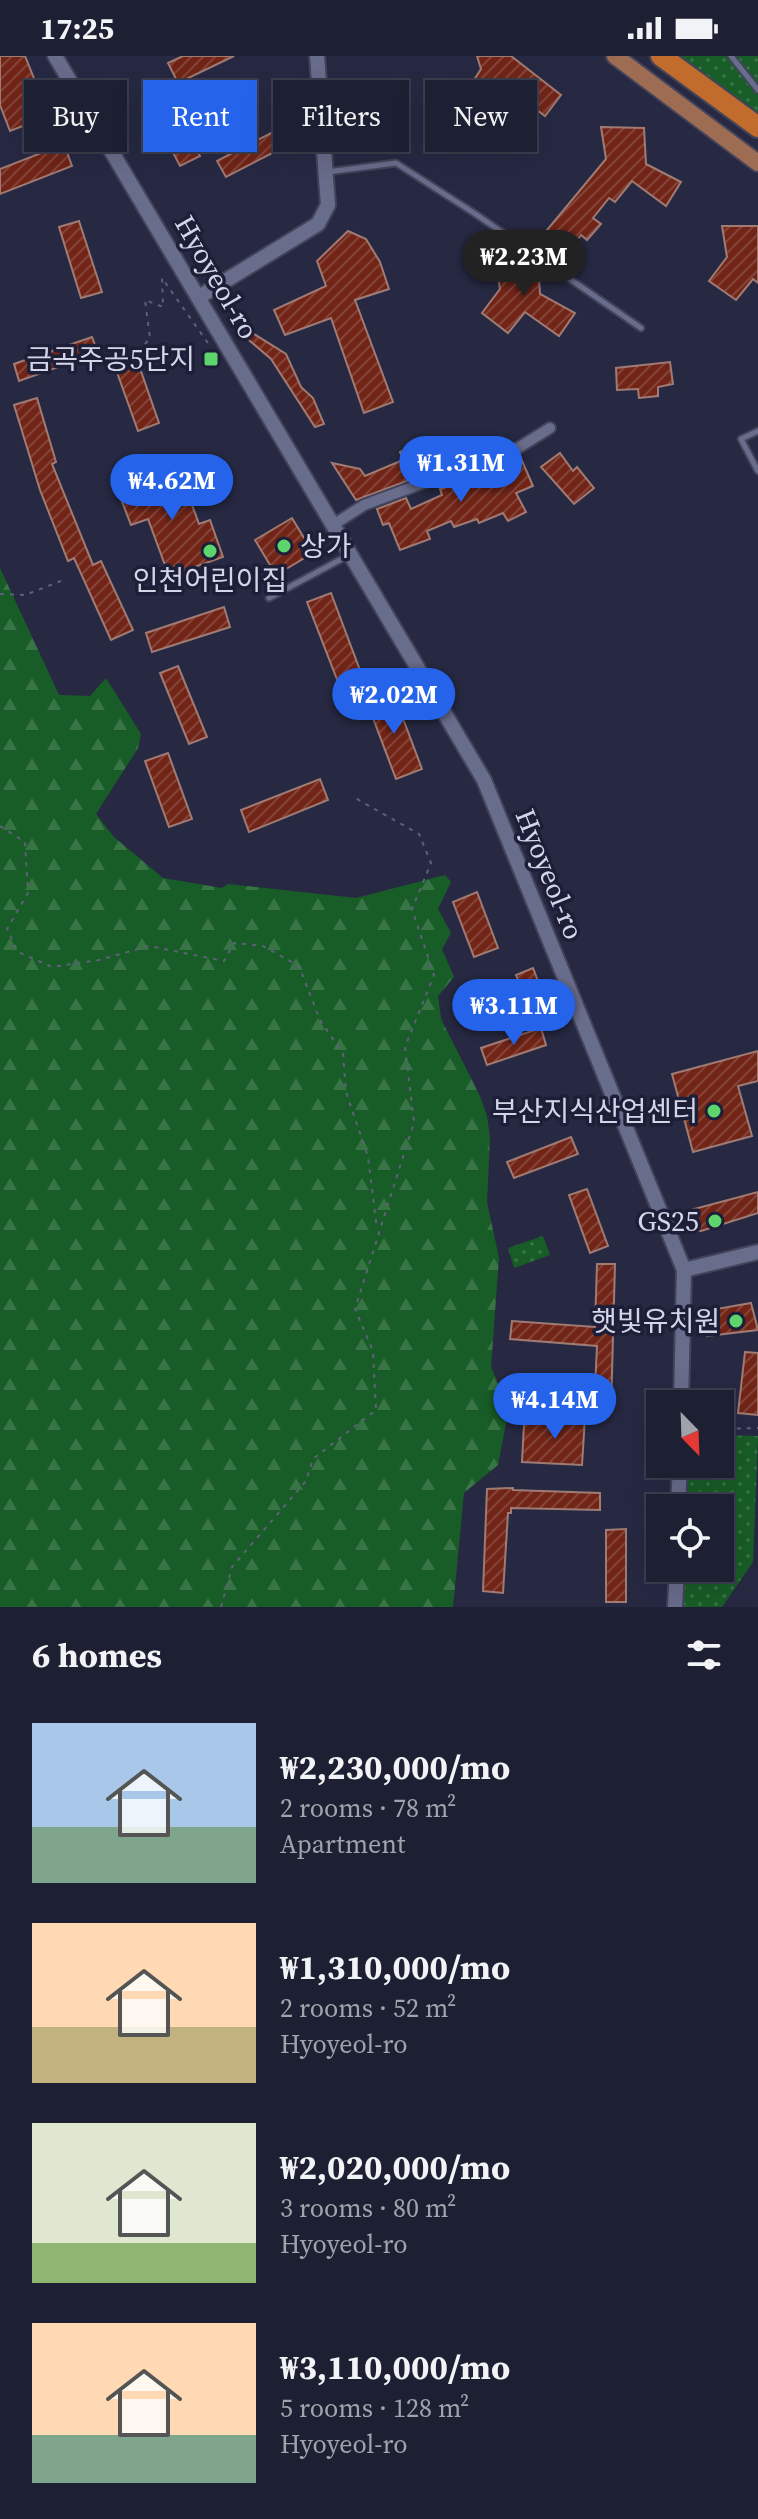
<!DOCTYPE html>
<meta charset="utf-8">
<style>
body{margin:0;font-family:"Source Serif 4","Noto Sans KR",serif;background:#25273a;color:#f1f3f6;height:100vh;display:flex;flex-direction:column;font-size:30px;white-space:nowrap}
*{box-sizing:border-box;margin:0}
p{font-size:26px;color:#a0a2ac}
.icon{flex:none;width:44px;height:44px;fill:none;stroke:currentColor;stroke-width:2;stroke-linecap:round;stroke-linejoin:round}
.map{position:relative;height:1551px;overflow:hidden}
.details{display:flex;flex-direction:column;background:#1d1f32;flex:1}
.details>*{flex:none}
.hud{position:absolute;left:24px;top:24px;width:710px;height:72px;display:flex;gap:16px}
.needle{width:52px;rotate:157deg}
.tools{position:absolute;left:646px;top:1334px;display:grid;gap:16px}
.tools a{display:grid;place-items:center;width:88px;height:88px;border-radius:0px;background:#1d1f32;box-shadow:0 8px 32px #0002,0 0 0 2px #3b3d4d;font-size:40px}
.price{position:absolute;translate:-50% -68px;padding:0 18px;border-radius:28px;background:#2563eb;color:#fff;font-size:26px;line-height:52px;filter:drop-shadow(0 2px 4px #0008)}
.price::after{content:'';position:absolute;left:50%;top:48px;width:24px;height:18px;margin-left:-12px;background:inherit;clip-path:polygon(0 0,100% 0,50% 100%)}
.price.selected{background:#222;color:#fff}
ul{padding:0;list-style:none}
li{display:flex;align-items:center;gap:24px;height:200px;padding:0 32px}
li span{display:grid;place-items:center;flex:none;width:224px;height:160px;border-radius:0px;color:#555}
li>.icon{margin-inline-start:auto}
span .icon{width:96px;height:96px;fill:#fffc;stroke-width:1}
li b{font-size:34px}
h2{display:flex;justify-content:space-between;align-items:center;height:96px;padding:0 32px;font-size:34px}
.pill{padding:0 28px;border-radius:0px;background:#1d1f32;box-shadow:0 8px 32px #0002,0 0 0 2px #3b3d4d;font-size:28px;line-height:72px}
.pill.selected{background:#2563eb;color:#fff}
.status{display:flex;justify-content:space-between;align-items:center;height:56px;padding:0 40px;background:#1d1f32;direction:ltr}
.status svg{height:22px;fill:currentColor}
.map>svg:first-child{display:block}
.forest{fill:url(#forest-firs)}
.park{fill:url(#park-dots)}
.building{fill:url(#building-hatch);stroke:#a07b74;stroke-width:2}
.lines{fill:none;stroke-linecap:round;stroke-linejoin:round}
.lane-casing{stroke:#43445b;stroke-width:9}
.street-casing{stroke:#43445b;stroke-width:14}
.secondary-casing{stroke:#43445b;stroke-width:18}
.primary-casing{stroke:#43445b;stroke-width:20}
.highway-casing{stroke:#43445b;stroke-width:24}
.path{stroke:#5f6179;stroke-width:2;stroke-dasharray:4 6;stroke-linecap:butt}
.lane{stroke:#696d8c;stroke-width:5}
.street{stroke:#696d8c;stroke-width:10}
.secondary{stroke:#696d8c;stroke-width:14}
.primary{stroke:#9e6c53;stroke-width:16}
.highway{stroke:#c16b2d;stroke-width:20}
.poi-dot{fill:#5ed56c;stroke:#1d1f38;stroke-width:3}
.labels{text-anchor:middle;dominant-baseline:central;stroke-width:7;stroke-linejoin:round;paint-order:stroke}
.street-label{font-size:28px;fill:#d4d6e8;stroke:#1d1f38}
.poi-label{font-size:28px;fill:#d4d6e8;stroke:#1d1f38;text-anchor:end}
</style>
<div class="status"><b>17:25</b><svg viewBox="0 0 49 12"><path d="M0 12V9h3v3zM5 12V6h3v6zM10 12V3h3v9zM15 12V0h3v12zM26 1h20v11H26zM47 4h2v5h-2z"/></svg></div>
<div class="map">
<svg width="758" height="1551" viewBox="0 0 758 1551">
<defs>
<pattern id="forest-firs" width="22" height="20" patternUnits="userSpaceOnUse" patternTransform="scale(2)"><rect width="22" height="20" fill="#185d27"/><path d="M5 1l3.5 6h-7zM16 11l3.5 6h-7z" fill="#397446"/></pattern>
<pattern id="park-dots" width="8" height="8" patternUnits="userSpaceOnUse" patternTransform="scale(2)"><rect width="8" height="8" fill="#185d27"/><path d="M2 2h.1M6 6h.1" fill="none" stroke="#397446" stroke-width="1.8" stroke-linecap="round"/></pattern>
<pattern id="building-hatch" width="6" height="6" patternUnits="userSpaceOnUse" patternTransform="scale(2)"><rect width="6" height="6" fill="#722517"/><path d="M-1 1l2-2M0 6l6-6M5 7l2-2" fill="none" stroke="#854439"/></pattern>
</defs>
<rect width="100%" height="100%" fill="#272943"/>
<polygon class="forest" points="0,512 59,639 90,640 106,622 141,678 138,692 96,758 114,781 163,822 222,832 228,828 356,842 445,819 451,826 438,853 451,877 442,893 454,921 438,940 441,963 480,1040 487,1060 490,1082 487,1146 499,1202 491,1311 509,1352 498,1409 464,1437 453,1551 0,1551"/>
<g class="park">
<polygon points="663,0 758,0 758,74"/>
<polygon points="543,1180 550,1199 514,1212 508,1192"/>
<polygon points="720,1379 758,1380 753,1506 722,1551 680,1551 682,1512 720,1512 720,1452 685,1452 687,1408 720,1408"/>
</g>
<g class="building">
<polygon points="0,0 25,0 49,60 10,75 0,49"/>
<polygon points="183,0 234,0 178,27 168,7"/>
<polygon points="477,0 511,0 561,39 545,60 500,26 469,66 473,70 462,84 457,80 449,89 431,79 435,69 459,43 461,44 481,13"/>
<polygon points="171,44 200,100 180,110 151,54"/>
<polygon points="601,71 644,72 646,108 681,126 666,150 632,125 615,146 609,142 593,162 601,168 587,184 581,179 567,197 542,180 606,103"/>
<polygon points="271,77 280,93 226,121 217,105"/>
<polygon points="64,88 72,110 0,138 0,113"/>
<polygon points="79,165 102,236 81,242 59,171"/>
<polygon points="722,170 758,170 758,227 753,223 736,244 709,225 727,201"/>
<polygon points="348,175 366,183 380,206 389,233 355,244 393,346 364,357 331,262 285,279 274,254 326,230 317,205"/>
<polygon points="495,202 530,203 538,208 540,238 575,257 559,280 525,256 508,277 482,257 500,233"/>
<polygon points="246,273 286,298 301,331 313,342 324,368 315,371 271,303 242,278"/>
<polygon points="92,281 98,297 19,325 14,308"/>
<polygon points="136,301 159,367 138,375 114,308"/>
<polygon points="670,306 673,328 658,331 658,340 639,342 638,333 617,334 616,312"/>
<polygon points="37,342 56,406 52,408 93,509 101,505 133,574 111,584 74,502 68,505 40,434 14,349"/>
<polygon points="411,391 423,419 356,444 332,407 360,413 365,420 403,404 400,396"/>
<polygon points="560,397 573,415 577,411 594,432 574,448 541,411"/>
<polygon points="520,400 533,430 516,437 526,456 508,465 503,457 479,467 477,463 454,471 451,465 427,475 430,483 400,494 389,467 383,469 377,453 406,442 411,453 442,439 440,433 466,425 494,412 493,410"/>
<polygon points="179,413 199,468 210,464 223,501 169,520 148,463 131,469 118,435"/>
<polygon points="292,462 313,497 276,519 255,484"/>
<polygon points="331,537 361,617 338,626 307,546"/>
<polygon points="224,551 230,571 152,596 146,577"/>
<polygon points="178,610 207,681 189,688 160,617"/>
<polygon points="393,636 422,713 396,723 367,646"/>
<polygon points="168,697 192,763 169,771 145,705"/>
<polygon points="320,723 328,744 249,776 241,754"/>
<polygon points="477,836 498,892 474,901 453,846"/>
<polygon points="533,912 546,946 529,953 516,919"/>
<polygon points="541,972 546,989 487,1009 481,992"/>
<polygon points="758,995 758,1025 738,1030 752,1080 693,1096 672,1018"/>
<polygon points="571,1081 578,1098 514,1122 507,1106"/>
<polygon points="587,1133 608,1190 590,1197 569,1139"/>
<polygon points="758,1136 758,1157 701,1175 695,1174 687,1155"/>
<polygon points="597,1208 615,1208 611,1353 594,1352 597,1290 510,1283 512,1265 595,1271"/>
<polygon points="751,1247 758,1274 707,1280 711,1254"/>
<polygon points="745,1296 758,1297 758,1359 738,1357"/>
<polygon points="541,1359 585,1361 582,1409 522,1406 524,1368 541,1368"/>
<polygon points="513,1432 513,1434 600,1437 600,1454 511,1452 511,1457 508,1457 503,1537 483,1535 487,1433"/>
<polygon points="626,1473 626,1546 606,1546 606,1474"/>
</g>
<g class="lines">
<g class="lane-casing">
<g id="lane">
<polyline points="731,0 758,34"/>
<polyline points="327,116 396,107 474,157 641,272"/>
<polyline points="758,375 741,383 758,415"/>
<polyline points="269,542 349,499"/>
</g>
</g>
<g class="street-casing">
<polyline id="street" points="333,469 364,449 518,392 550,372"/>
</g>
<g class="secondary-casing">
<g id="secondary">
<polyline points="55,0 484,724 684,1214 681,1348"/>
<polyline points="199,241 318,168 328,149 317,0"/>
<polyline points="684,1214 758,1196"/>
<polyline points="678,1452 680,1408"/>
<polyline points="675,1551 677,1512"/>
</g>
</g>
<g class="primary-casing">
<polyline id="primary" points="615,0 758,107"/>
</g>
<g class="highway-casing">
<polyline id="highway" points="661,0 758,71"/>
</g>
<g class="path">
<polyline points="145,288 150,282 145,244 163,251 162,222 210,290"/>
<polyline points="0,538 25,539 61,525"/>
<polyline points="0,770 25,786 28,837 7,873 18,896 52,911 99,904 149,890 224,905 234,887 263,890 299,910 320,964 343,998 346,1036 368,1101 377,1173"/>
<polyline points="720,1358 722,1373 758,1372"/>
<polyline points="221,1551 232,1511 306,1425 313,1403 376,1354 373,1295 355,1253 414,1066 405,991 434,919 412,853 431,807 419,778 355,742"/>
</g>
<use href="#lane" class="lane"/>
<use href="#street" class="street"/>
<use href="#secondary" class="secondary"/>
<use href="#primary" class="primary"/>
<use href="#highway" class="highway"/>
</g>
<g class="poi-dot">
<rect x="203" y="295" width="16" height="16" rx="4"/>
<circle cx="284" cy="490" r="8"/>
<circle cx="210" cy="495" r="8"/>
<circle cx="714" cy="1055" r="8"/>
<circle cx="715" cy="1165" r="8"/>
<circle cx="736" cy="1265" r="8"/>
</g>
<g class="labels">
<g class="street-label">
<text transform="translate(217 221) rotate(60)">Hyoyeol-ro</text>
<text transform="translate(550 818) rotate(68)">Hyoyeol-ro</text>
</g>
<g class="poi-label">
<text x="195" y="303">금곡주공5단지</text>
<text x="300" y="490" text-anchor="start">상가</text>
<text x="210" y="524" text-anchor="middle">인천어린이집</text>
<text x="698" y="1055">부산지식산업센터</text>
<text x="699" y="1165">GS25</text>
<text x="720" y="1265">햇빛유치원</text>
</g>
</g>
</svg>
<div class="tools">
<a><svg class="needle" viewBox="-14 -14 28 28"><path d="M0-13l5 13h-10z" fill="#e53935"/><path d="M0 13l5-13h-10z" fill="#a0a2ac"/></svg></a>
<a><svg class="icon" aria-label="locate" viewBox="0 0 24 24"><circle cx="12" cy="12" r="6"/><path d="M12 2v4M12 18v4M2 12h4M18 12h4"/></svg></a>
</div>
<b class="price selected" style="left:524px;top:242px">₩2.23M</b>
<b class="price" style="left:461px;top:448px">₩1.31M</b>
<b class="price" style="left:172px;top:466px">₩4.62M</b>
<b class="price" style="left:394px;top:680px">₩2.02M</b>
<b class="price" style="left:514px;top:991px">₩3.11M</b>
<b class="price" style="left:555px;top:1385px">₩4.14M</b>
<div class="hud">
<a class="pill">Buy</a>
<a class="pill selected">Rent</a>
<a class="pill">Filters</a>
<a class="pill">New</a>
</div>
</div>
<section class="details">
<h2>6 homes<svg class="icon" aria-label="filters" viewBox="0 0 24 24"><path d="M4 7h16M4 17h16"/><circle cx="9" cy="7" r="2"/><circle cx="15" cy="17" r="2"/></svg></h2>
<ul>
<li><span style="background:linear-gradient(#a9c7e8 65%,#7fa58c 0)"><svg class="icon" aria-label="home" viewBox="0 0 24 24"><path d="M3 11l9-7 9 7M6 9v11h12V9"/></svg></span><div><b>₩2,230,000/mo</b><p>2 rooms · 78 m²</p><p>Apartment</p></div></li>
<li><span style="background:linear-gradient(#ffd9b3 65%,#c2b280 0)"><svg class="icon" aria-label="home" viewBox="0 0 24 24"><path d="M3 11l9-7 9 7M6 9v11h12V9"/></svg></span><div><b>₩1,310,000/mo</b><p>2 rooms · 52 m²</p><p>Hyoyeol-ro</p></div></li>
<li><span style="background:linear-gradient(#dfe7d0 75%,#8fb573 0)"><svg class="icon" aria-label="home" viewBox="0 0 24 24"><path d="M3 11l9-7 9 7M6 9v11h12V9"/></svg></span><div><b>₩2,020,000/mo</b><p>3 rooms · 80 m²</p><p>Hyoyeol-ro</p></div></li>
<li><span style="background:linear-gradient(#ffd9b3 70%,#7fa58c 0)"><svg class="icon" aria-label="home" viewBox="0 0 24 24"><path d="M3 11l9-7 9 7M6 9v11h12V9"/></svg></span><div><b>₩3,110,000/mo</b><p>5 rooms · 128 m²</p><p>Hyoyeol-ro</p></div></li>
</ul>
</section>
